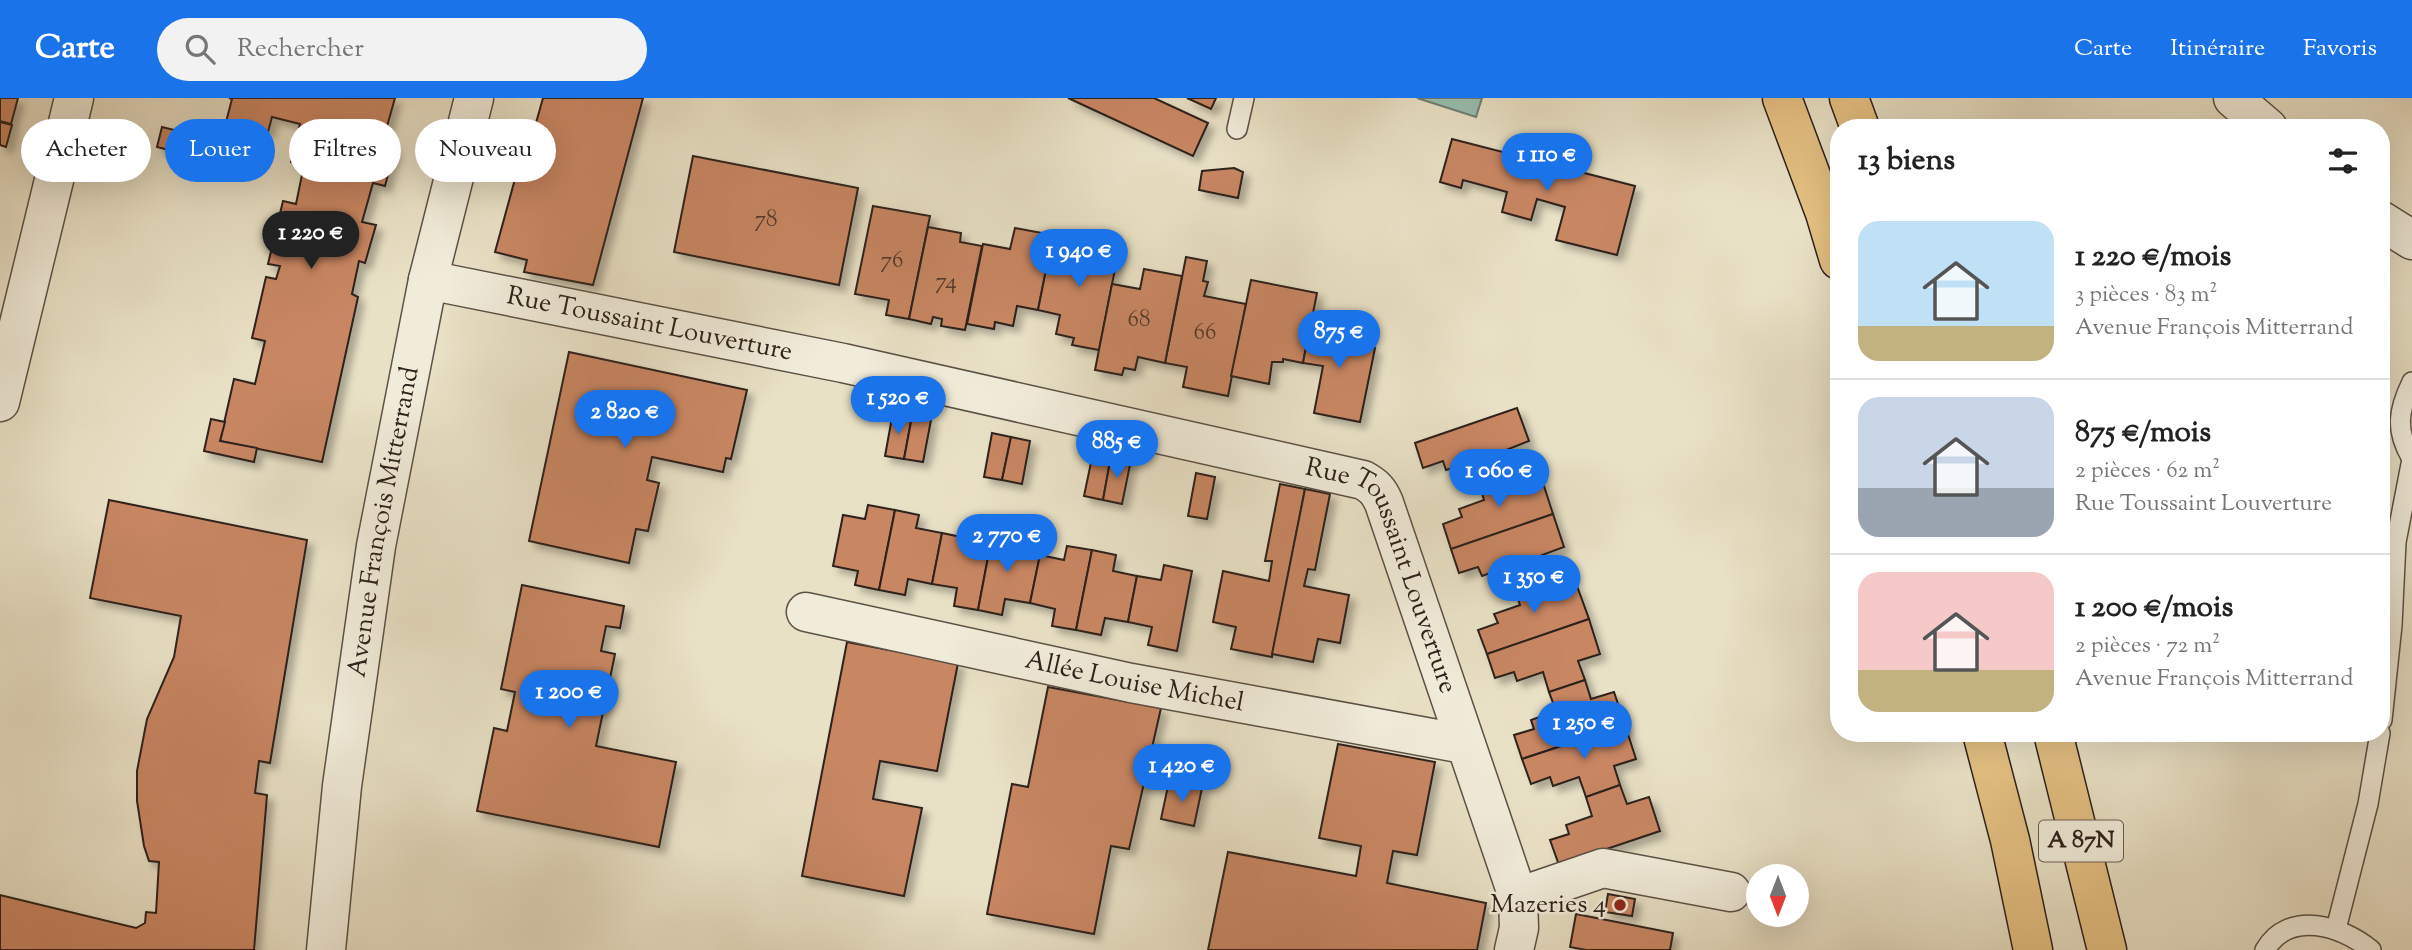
<!DOCTYPE html>
<html lang="fr">
<meta charset="utf-8">
<style>
body{margin:0;font-family:"Sorts Mill Goudy",serif;background:#f2f2f2;color:#222;height:100vh;display:flex;flex-direction:column;font-size:26px;white-space:nowrap}
*{box-sizing:border-box;margin:0}
p{font-size:23px;color:#767676}
.icon{flex:none;width:38px;height:38px;fill:none;stroke:currentColor;stroke-width:2;stroke-linecap:round;stroke-linejoin:round}
.map{position:relative;flex:1;overflow:hidden}
.panel{position:absolute;left:1830px;top:21px;width:560px;height:623px;display:flex;flex-direction:column;background:#fff;border-radius:28px;box-shadow:0 7px 28px #0002}
.panel>*{flex:none}
.top-card{position:absolute;left:21px;top:21px;width:665px;height:63px;display:flex;gap:14px}
.needle{width:46px;rotate:180deg}
.fabs{position:absolute;left:1746px;top:766px;display:grid;gap:14px}
.fabs a{display:grid;place-items:center;width:63px;height:63px;border-radius:50%;background:#fff;box-shadow:0 7px 28px #0002;font-size:35px}
.price{position:absolute;translate:-50% -60px;padding:0 16px;border-radius:24px;background:#1a73e8;color:#fff;font-size:23px;line-height:46px;filter:drop-shadow(0 2px 4px #0008)}
.price::after{content:'';position:absolute;left:50%;top:42px;width:21px;height:16px;margin-left:-10px;background:inherit;clip-path:polygon(0 0,100% 0,50% 100%)}
.price.selected{background:#222;color:#fff}
ul{padding:0;list-style:none}
li{display:flex;align-items:center;gap:21px;height:175px;padding:0 28px}
li+li{border-top:2px solid #e0e0e0}
li span{display:grid;place-items:center;flex:none;width:196px;height:140px;border-radius:21px;color:#555}
li>.icon{margin-inline-start:auto}
span .icon{width:84px;height:84px;fill:#fffc;stroke-width:1}
li b{font-size:30px}
h2{display:flex;justify-content:space-between;align-items:center;height:84px;padding:0 28px;font-size:30px}
.chip{padding:0 24px;border-radius:32px;background:#fff;box-shadow:0 7px 28px #0002;font-size:24px;line-height:63px}
.chip.selected{background:#1a73e8;color:#fff}
header{display:flex;align-items:center;gap:42px;box-sizing:border-box;height:98px;padding:0 35px;background:#1a73e8;color:#fff}
header strong{font-size:33px}
nav{display:flex;gap:38px;margin-inline-start:auto;font-size:24px}
.search{width:490px;height:63px;background:#f2f2f2;display:flex;align-items:center;gap:18px;box-sizing:border-box;padding:0 24px;border-radius:38px;color:#767676;font-size:26px}
.map>svg:first-child{display:block}
.water{fill:#98beb0;stroke:#6d7f74;stroke-width:2}
.building{fill:#c88664;stroke:#2d211b;stroke-width:2;filter:url(#shadow)}
.lines{fill:none;stroke-linecap:round;stroke-linejoin:round}
.service-casing{stroke:#5c5146;stroke-width:22}
.minor-casing{stroke:#5c5146;stroke-width:41}
.tertiary-casing{stroke:#5c5146;stroke-width:41}
.motorway-casing{stroke:#2d211b;stroke-width:41}
.service{stroke:#f1ecda;stroke-width:19}
.minor{stroke:#f1ecda;stroke-width:38}
.tertiary{stroke:#f1ecda;stroke-width:38}
.motorway{stroke:#e4c083;stroke-width:38}
.poi-dot{fill:#8f2418;stroke:#f1ecda;stroke-width:2.5}
.labels{text-anchor:middle;dominant-baseline:central;stroke-width:5;stroke-linejoin:round;paint-order:stroke}
.number-label{font-size:23px;fill:#543a2d}
.shield{fill:#f1ecda;stroke:#685e54;stroke-width:2}
.shield-label{font-size:24px;font-weight:bold;fill:#2d211b}
.street-label{font-size:26px;fill:#2d211b;stroke:#f1ecda}
.poi-label{font-size:26px;fill:#2d211b;stroke:#f1ecda;text-anchor:end}
</style>
<header>
<strong>Carte</strong>
<div class="search"><svg class="icon" aria-label="search" viewBox="0 0 24 24"><circle cx="10" cy="10" r="6"/><path d="M15 15l6 6"/></svg>Rechercher</div>
<nav><a>Carte</a><a>Itinéraire</a><a>Favoris</a></nav>
</header>
<div class="map">
<svg width="2412" height="852" viewBox="0 0 2412 852">
<defs>
<filter id="shadow"><feDropShadow dx="6" dy="6" stdDeviation="3.5" flood-color="#0004"/></filter>
</defs>
<rect width="100%" height="100%" fill="#e9e1c6"/>
<filter id="stains"><feTurbulence type="fractalNoise" baseFrequency=".00286" numOctaves="4"/><feColorMatrix values="0 0 0 0 .2 0 0 0 0 .09 0 0 0 0 .02 0 0 0 .5 -.17"/></filter>
<radialGradient id="worn" r=".72"><stop offset=".6" stop-color="#630" stop-opacity="0"/><stop offset="1" stop-color="#630" stop-opacity=".3"/></radialGradient>
<polygon class="water" points="1417,0 1482,0 1476,19"/>
<g class="building">
<polygon points="0,0 18,0 11,26 0,23"/>
<polygon points="229,0 395,0 382,46 395,50 385,88 373,85 362,124 376,127 365,165 359,163 352,196 358,199 322,364 220,343 234,281 255,286 265,243 252,240 266,179 276,181 280,168 268,166 283,103 296,106 304,67 291,64 300,26 272,19 268,34 226,24 232,1"/>
<polygon points="543,0 643,0 593,187 524,174 527,162 495,154 515,81 520,82 531,41 526,40 530,23 536,25"/>
<polygon points="1068,0 1154,0 1208,25 1193,58"/>
<polygon points="1187,0 1216,0 1211,11"/>
<polygon points="0,24 12,27 6,49 0,47"/>
<polygon points="162,29 210,41 205,61 157,49"/>
<polygon points="1452,41 1635,88 1617,157 1556,142 1565,109 1537,101 1531,122 1502,114 1507,94 1463,82 1461,90 1440,84"/>
<polygon points="693,58 858,90 839,187 674,154"/>
<polygon points="1234,70 1243,74 1238,100 1199,92 1202,73"/>
<polygon points="873,108 930,118 909,221 886,217 889,202 855,196"/>
<polygon points="928,129 961,135 960,144 982,148 965,232 941,228 942,221 933,219 931,226 909,221"/>
<polygon points="1015,130 1053,137 1038,212 1017,208 1013,228 995,224 994,231 967,226 983,146 1010,151"/>
<polygon points="1053,137 1119,151 1099,252 1072,247 1074,240 1056,236 1060,217 1038,212"/>
<polygon points="1186,159 1207,163 1203,183 1208,184 1204,198 1246,206 1228,298 1183,289 1187,269 1165,265"/>
<polygon points="1144,171 1182,178 1165,265 1138,259 1135,272 1124,270 1122,277 1095,272 1112,186 1140,191"/>
<polygon points="1251,182 1317,195 1303,265 1283,261 1283,264 1272,264 1269,286 1231,278"/>
<polygon points="1311,222 1355,230 1352,245 1375,250 1360,324 1314,315 1323,268 1303,265"/>
<polygon points="569,254 747,292 731,361 726,360 723,374 652,359 647,382 659,385 648,433 636,431 629,465 529,443"/>
<polygon points="1517,310 1529,343 1506,352 1513,371 1478,382 1472,364 1446,372 1443,363 1423,370 1415,345"/>
<polygon points="893,314 912,318 904,361 885,358"/>
<polygon points="912,318 931,322 923,364 904,361"/>
<polygon points="211,321 225,324 220,343 257,350 254,364 204,353"/>
<polygon points="992,335 1011,339 1002,382 984,379"/>
<polygon points="1011,339 1030,343 1022,386 1002,382"/>
<polygon points="1093,355 1111,358 1103,402 1084,398"/>
<polygon points="1111,358 1131,362 1122,406 1103,402"/>
<polygon points="1513,371 1519,390 1542,382 1553,416 1451,451 1443,426 1462,419 1459,411 1484,402 1478,382"/>
<polygon points="1196,375 1215,379 1207,421 1188,418"/>
<polygon points="1280,386 1305,391 1272,559 1231,551 1236,529 1213,524 1223,473 1269,483 1272,463 1265,463"/>
<polygon points="1305,391 1330,396 1315,472 1308,471 1304,488 1349,497 1340,545 1318,541 1313,564 1272,556"/>
<polygon points="109,402 307,442 270,665 259,663 255,695 267,697 254,852 0,852 0,797 136,830 145,825 146,814 156,815 159,764 149,763 144,748 137,703 137,673 147,621 174,559 181,518 90,500"/>
<polygon points="868,407 895,412 879,492 855,487 858,473 833,468 843,417 865,421"/>
<polygon points="895,412 919,417 916,430 942,435 932,486 908,481 905,497 879,492"/>
<polygon points="1553,416 1564,449 1542,457 1548,476 1514,488 1507,469 1482,478 1478,469 1459,475 1451,451"/>
<polygon points="968,427 993,433 978,512 954,508 957,490 932,486 942,435 966,440"/>
<polygon points="993,433 1018,437 1015,453 1040,457 1030,505 1005,501 1002,517 978,512"/>
<polygon points="1067,448 1092,452 1076,532 1052,528 1055,511 1030,505 1040,457 1064,462"/>
<polygon points="1092,452 1116,457 1113,473 1137,478 1128,524 1105,520 1101,537 1076,532"/>
<polygon points="1164,467 1192,473 1177,553 1148,547 1152,529 1128,524 1137,478 1161,482"/>
<polygon points="1548,476 1555,496 1577,488 1589,521 1487,556 1478,532 1498,525 1494,516 1520,507 1514,488"/>
<polygon points="522,487 624,508 620,530 606,528 601,553 615,556 596,648 676,664 659,749 477,713 494,630 507,633 515,594 501,591"/>
<polygon points="1589,521 1600,556 1578,563 1585,582 1549,594 1543,574 1517,583 1514,574 1495,580 1487,556"/>
<polygon points="847,544 958,565 937,673 880,663 873,701 922,710 904,798 802,778"/>
<polygon points="1585,582 1591,601 1614,594 1625,627 1522,661 1514,637 1534,631 1531,622 1556,613 1549,594"/>
<polygon points="1048,589 1161,610 1129,751 1111,748 1094,836 987,816 1012,686 1028,689"/>
<polygon points="1625,627 1636,661 1614,668 1620,687 1586,699 1579,679 1553,688 1550,679 1531,686 1522,661"/>
<polygon points="1338,646 1435,664 1417,757 1393,753 1387,785 1486,805 1477,852 1208,852 1228,754 1356,778 1361,748 1319,740"/>
<polygon points="1169,683 1202,690 1194,728 1161,721"/>
<polygon points="1620,687 1627,706 1649,699 1660,733 1559,767 1550,742 1569,736 1566,727 1592,718 1586,699"/>
<polygon points="1608,796 1635,801 1632,818 1605,814"/>
<polygon points="1576,816 1673,835 1670,852 1586,852 1570,849"/>
</g>
<g class="lines">
<g class="service-casing">
<g id="service">
<polyline points="1237,31 1244,0"/>
<path d="M2412,284c-14,29 -17,48 0,77"/>
<polyline points="2382,622 2392,527 2396,444 2412,361"/>
<polyline points="2336,831 2368,706 2380,635"/>
<path d="M2265,852c24,-41 77,-24 106,0"/>
</g>
</g>
<g class="minor-casing">
<g id="minor">
<path id="s1" d="M428,182l415,83 520,117c11,6 16,11 21,23l134,394 1,31 -5,22"/>
<polyline points="0,304 74,0"/>
<path id="s2" d="M806,514l325,71 333,61"/>
<polyline points="1518,799 1603,770 1731,794"/>
<path id="s3" d="M326,852l16,-164 34,-240 52,-266 46,-182"/>
</g>
</g>
<g class="tertiary-casing">
<g id="tertiary">
<polyline points="2233,0 2268,30"/>
<polyline points="2382,123 2412,142"/>
</g>
</g>
<g class="motorway-casing">
<g id="motorway">
<polyline points="1782,0 1825,115 1839,162"/>
<polyline points="1849,0 1860,30"/>
<polyline points="1982,635 2010,742 2033,852"/>
<polyline points="2053,635 2107,852"/>
</g>
</g>
<use href="#service" class="service"/>
<use href="#minor" class="minor"/>
<use href="#tertiary" class="tertiary"/>
<use href="#motorway" class="motorway"/>
</g>
<circle class="poi-dot" cx="1620" cy="807" r="7"/>
<g class="labels">
<g class="number-label">
<text x="766" y="122">78</text>
<text x="892" y="163">76</text>
<text x="946" y="184">74</text>
<text x="1139" y="222">68</text>
<text x="1205" y="235">66</text>
</g>
<rect class="shield" x="2039" y="722.5" width="84" height="41" rx="5"/>
<g class="shield-label">
<text x="2081" y="743">A 87N</text>
</g>
<g class="street-label">
<text stroke="none"><textPath href="#s1" startOffset="226">Rue Toussaint Louverture</textPath></text>
<text stroke="none"><textPath href="#s3" startOffset="432">Avenue François Mitterrand</textPath></text>
<text stroke="none"><textPath href="#s1" startOffset="1043">Rue Toussaint Louverture</textPath></text>
<text stroke="none"><textPath href="#s2" startOffset="336">Allée Louise Michel</textPath></text>
</g>
<g class="poi-label">
<text x="1606" y="807">Mazeries 4</text>
</g>
</g>
<rect width="100%" height="100%" filter="url(#stains)"/>
<rect width="100%" height="100%" fill="url(#worn)"/>
</svg>
<div class="fabs">
<a><svg class="needle" viewBox="-14 -14 28 28"><path d="M0-13l5 13h-10z" fill="#e53935"/><path d="M0 13l5-13h-10z" fill="#767676"/></svg></a>
</div>
<b class="price" style="left:1547px;top:95px">1 110 €</b>
<b class="price selected" style="left:311px;top:173px">1 220 €</b>
<b class="price" style="left:1079px;top:191px">1 940 €</b>
<b class="price" style="left:1339px;top:272px">875 €</b>
<b class="price" style="left:898px;top:338px">1 520 €</b>
<b class="price" style="left:625px;top:352px">2 820 €</b>
<b class="price" style="left:1117px;top:382px">885 €</b>
<b class="price" style="left:1499px;top:411px">1 060 €</b>
<b class="price" style="left:1007px;top:476px">2 770 €</b>
<b class="price" style="left:1534px;top:517px">1 350 €</b>
<b class="price" style="left:569px;top:632px">1 200 €</b>
<b class="price" style="left:1584px;top:663px">1 250 €</b>
<b class="price" style="left:1182px;top:706px">1 420 €</b>
<div class="top-card">
<a class="chip">Acheter</a>
<a class="chip selected">Louer</a>
<a class="chip">Filtres</a>
<a class="chip">Nouveau</a>
</div>
<section class="panel">
<h2>13 biens<svg class="icon" aria-label="filters" viewBox="0 0 24 24"><path d="M4 7h16M4 17h16"/><circle cx="9" cy="7" r="2"/><circle cx="15" cy="17" r="2"/></svg></h2>
<ul>
<li><span style="background:linear-gradient(#bfe0f5 75%,#c2b280 0)"><svg class="icon" aria-label="home" viewBox="0 0 24 24"><path d="M3 11l9-7 9 7M6 9v11h12V9"/></svg></span><div><b>1 220 €/mois</b><p>3 pièces · 83 m²</p><p>Avenue François Mitterrand</p></div></li>
<li><span style="background:linear-gradient(#c9d6e8 65%,#9aa5b1 0)"><svg class="icon" aria-label="home" viewBox="0 0 24 24"><path d="M3 11l9-7 9 7M6 9v11h12V9"/></svg></span><div><b>875 €/mois</b><p>2 pièces · 62 m²</p><p>Rue Toussaint Louverture</p></div></li>
<li><span style="background:linear-gradient(#f6c9c9 70%,#c2b280 0)"><svg class="icon" aria-label="home" viewBox="0 0 24 24"><path d="M3 11l9-7 9 7M6 9v11h12V9"/></svg></span><div><b>1 200 €/mois</b><p>2 pièces · 72 m²</p><p>Avenue François Mitterrand</p></div></li>
</ul>
</section>
</div>
